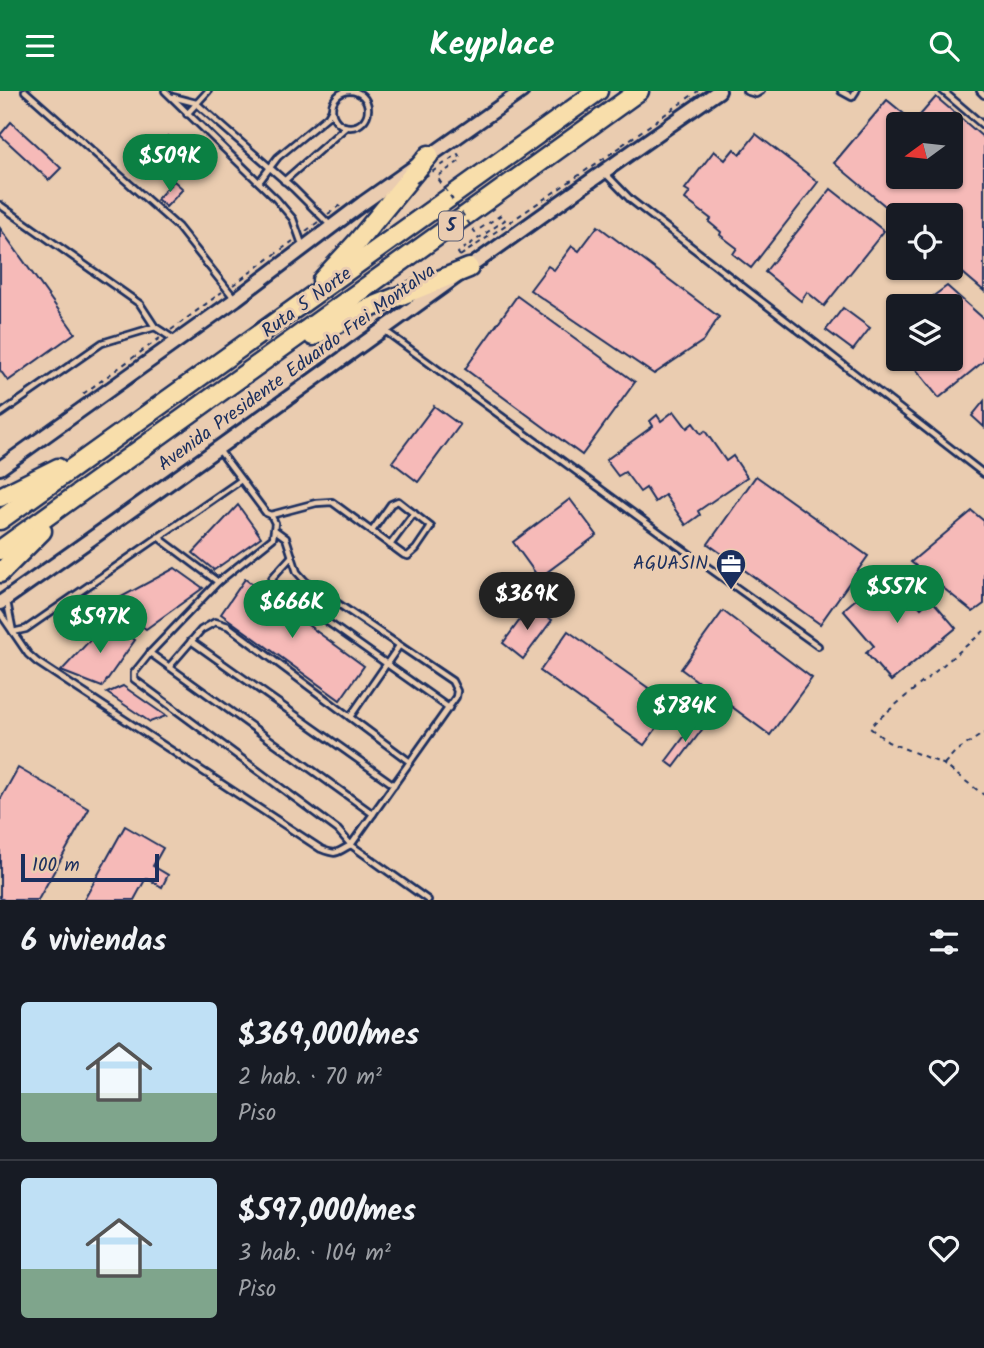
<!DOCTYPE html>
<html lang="es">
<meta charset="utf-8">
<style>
body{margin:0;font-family:Kalam,sans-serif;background:#242831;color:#f1f3f6;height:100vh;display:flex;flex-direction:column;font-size:26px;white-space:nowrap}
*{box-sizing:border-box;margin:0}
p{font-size:23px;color:#9ea1a6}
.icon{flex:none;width:38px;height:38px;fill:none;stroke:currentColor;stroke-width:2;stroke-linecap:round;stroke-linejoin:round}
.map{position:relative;height:809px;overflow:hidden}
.drawer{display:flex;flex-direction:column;background:#171b24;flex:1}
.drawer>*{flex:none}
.needle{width:46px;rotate:255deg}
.controls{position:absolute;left:886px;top:21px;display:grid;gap:14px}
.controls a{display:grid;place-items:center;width:77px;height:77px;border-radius:7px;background:#171b24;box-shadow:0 2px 5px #0004;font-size:35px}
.scale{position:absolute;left:21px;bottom:18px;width:138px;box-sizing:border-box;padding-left:7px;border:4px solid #1b2f5e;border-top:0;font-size:19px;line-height:24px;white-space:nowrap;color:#1b2f5e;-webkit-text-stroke:5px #eaccb0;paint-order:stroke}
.price{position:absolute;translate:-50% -60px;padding:0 16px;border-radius:24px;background:#0b8043;color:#fff;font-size:23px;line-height:46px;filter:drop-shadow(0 2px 4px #0008)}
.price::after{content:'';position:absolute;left:50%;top:42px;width:21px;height:16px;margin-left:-10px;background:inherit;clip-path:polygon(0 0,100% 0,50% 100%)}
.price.current{background:#222;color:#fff}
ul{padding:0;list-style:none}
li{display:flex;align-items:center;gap:21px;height:175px;padding:0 21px}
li+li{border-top:2px solid #363941}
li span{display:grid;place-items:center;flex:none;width:196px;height:140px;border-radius:7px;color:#555}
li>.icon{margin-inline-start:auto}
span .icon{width:84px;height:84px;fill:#fffc;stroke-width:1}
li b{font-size:30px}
h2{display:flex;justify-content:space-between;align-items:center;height:84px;padding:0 21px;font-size:30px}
header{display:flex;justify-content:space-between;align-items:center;height:91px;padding:0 21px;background:#0b8043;color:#fff;font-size:32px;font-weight:700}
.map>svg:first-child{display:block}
.building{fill:#f6bab8;stroke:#1b2f5e;stroke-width:2;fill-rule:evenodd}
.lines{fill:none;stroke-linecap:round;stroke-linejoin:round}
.lane-casing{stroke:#1b2f5e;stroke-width:10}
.secondary-casing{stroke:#1b2f5e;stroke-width:18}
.highway-casing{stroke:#1b2f5e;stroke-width:23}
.path{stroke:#1b2f5e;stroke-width:2;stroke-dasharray:5 5;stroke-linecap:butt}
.lane{stroke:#eaccb0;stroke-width:4.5}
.secondary{stroke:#eaccb0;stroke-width:12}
.highway{stroke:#f8deab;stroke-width:18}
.path-bridge{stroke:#1b2f5e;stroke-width:2;stroke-dasharray:5 5;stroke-linecap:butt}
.labels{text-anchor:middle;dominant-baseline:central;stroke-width:6;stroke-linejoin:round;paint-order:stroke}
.shield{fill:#eaccb0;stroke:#595e77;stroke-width:2}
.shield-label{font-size:18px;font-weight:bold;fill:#1b2f5e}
.street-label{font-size:19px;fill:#1b2f5e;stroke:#eaccb0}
.poi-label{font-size:19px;fill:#1b2f5e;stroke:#eaccb0;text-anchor:end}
</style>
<header><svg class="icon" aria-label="menu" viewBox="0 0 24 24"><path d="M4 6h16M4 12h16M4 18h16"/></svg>Keyplace<svg class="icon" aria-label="search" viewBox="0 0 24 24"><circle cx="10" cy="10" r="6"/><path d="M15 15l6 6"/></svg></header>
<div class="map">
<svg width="984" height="809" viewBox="0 0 984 809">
<rect width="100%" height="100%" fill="#eaccb0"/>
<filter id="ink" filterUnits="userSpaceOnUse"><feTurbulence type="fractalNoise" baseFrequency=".0143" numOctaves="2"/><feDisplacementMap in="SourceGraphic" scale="14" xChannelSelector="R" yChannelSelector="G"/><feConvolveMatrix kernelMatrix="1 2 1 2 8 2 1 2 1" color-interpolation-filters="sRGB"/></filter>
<g filter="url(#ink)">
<g class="building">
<path d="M936,6l48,41v153l-34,-29v-47h-54l-62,-52 53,-63 27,22zM898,33h52v53h-52z"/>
<polygon points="11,31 61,77 49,89 0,44"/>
<polygon points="756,43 818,91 751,177 733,163 737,157 720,144 721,141 709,131 711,128 685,108 690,101 685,98 714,60 725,69 734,58 740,63"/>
<polygon points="168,45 187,63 175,75 157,58"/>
<polygon points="174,90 183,98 166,116 157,108"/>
<polygon points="831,98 884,140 824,215 807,201 801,210 765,181"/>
<polygon points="598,135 719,226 703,250 654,283 530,199 548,175 554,179 572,155 579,160"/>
<polygon points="0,137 75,242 8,290 0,279"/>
<polygon points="947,195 984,228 984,270 939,307 908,268 950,268 950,215 920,215"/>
<polygon points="517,205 635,291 582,364 465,278"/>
<polygon points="843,217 870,237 853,259 826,239"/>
<polygon points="984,310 984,336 972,325"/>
<polygon points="434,315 460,334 418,391 392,371"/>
<polygon points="674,320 687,337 693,332 701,343 705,340 726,370 733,365 747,386 698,420 700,424 686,434 665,404 655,411 646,397 640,401 625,381 618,385 606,369 653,335 650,330 657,324 661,330"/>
<polygon points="756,385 868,465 820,533 708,453"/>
<polygon points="570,408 597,444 539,487 513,451"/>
<polygon points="238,414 261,446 214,479 193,462"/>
<polygon points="972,420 984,430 984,513 973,521 911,471"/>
<polygon points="175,477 203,497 146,538 110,512"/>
<polygon points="888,481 921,517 931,508 956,537 891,590 866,562 874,555 843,519"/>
<polygon points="245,488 364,575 340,609 221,523"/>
<polygon points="531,514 552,529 523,568 503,552"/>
<polygon points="723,520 812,587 770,644 681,578"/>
<polygon points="108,530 135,549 102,596 61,580"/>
<polygon points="568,540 654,601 651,605 670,619 644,654 540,580"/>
<polygon points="123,595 166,625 150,631 107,602"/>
<polygon points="696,630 704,636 674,676 666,670"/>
<polygon points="18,677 89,718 38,809 4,809 0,807 0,709"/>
<polygon points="125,735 163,757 153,775 168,784 162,796 146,787 134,809 84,809"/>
</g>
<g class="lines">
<g class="lane-casing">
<g id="lane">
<polyline points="25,0 178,136 235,208"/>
<polyline points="165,0 276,108 293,128 303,156"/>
<polyline points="746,0 756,3 761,0"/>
<polyline points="841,0 852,6 856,0"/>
<polyline points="943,0 984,35"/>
<polyline points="980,0 984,4"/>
<circle cx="350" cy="18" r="18"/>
<polyline points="173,6 196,12 293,97 330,134"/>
<polyline points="187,23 208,0"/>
<polyline points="604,81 631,109 984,383"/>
<polyline points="284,90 346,36"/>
<polyline points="259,91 278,66 328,25 332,18"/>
<polyline points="0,114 140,213 155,236 175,249"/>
<polyline points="384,239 663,444 818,555"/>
<polyline points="0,323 102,252 155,236"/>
<polyline points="219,359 266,422 271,424 316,412 332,411 404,464 408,465 416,458 431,436 398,410 391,413 372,440"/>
<polyline points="271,424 275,432 273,447 218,491 150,562 134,582 134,588 338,739 351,754 456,606 457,600 452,590 306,491 297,481 286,447 275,439"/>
<polyline points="158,446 218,491"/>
<polyline points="390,454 414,422"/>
<polyline points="292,465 272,487 274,493 449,617"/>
<path d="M7,511l6,30 15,22 9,8 284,187c17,7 15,3 30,-4l77,55"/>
<polyline points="0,522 13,541 26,538 241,389"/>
<polyline points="191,550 394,694"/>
<polyline points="150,562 373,723"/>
<polyline points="169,576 201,539 215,531 228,535 410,671"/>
<polyline points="350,626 399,555"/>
</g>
</g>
<g class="secondary-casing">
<g id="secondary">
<polyline points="0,377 236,208 363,112 522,0"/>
<path d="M0,512c241,-168 477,-345 719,-512"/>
</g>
</g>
<g class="highway-casing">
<g id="highway">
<polyline points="322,189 357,151 429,64"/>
<polyline points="313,245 367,218 469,177"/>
<polyline points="0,406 58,377"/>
<polyline points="0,429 598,0"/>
<polyline points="0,459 639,0"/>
<polyline points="0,482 42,440"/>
</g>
</g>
<g class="path">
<polyline points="622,54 698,0"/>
<polyline points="328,123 344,112"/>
<polyline points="306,140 318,131"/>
<polyline points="460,165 622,55"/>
<polyline points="460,165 458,162 466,156"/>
<polyline points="233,194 293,150"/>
<polyline points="171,239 222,201"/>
<polyline points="83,303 160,247"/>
<polyline points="984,540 875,631 870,637 888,651 943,673 984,704"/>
<polyline points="944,673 955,661 984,642"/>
</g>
<use href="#lane" class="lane"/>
<use href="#secondary" class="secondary"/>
<use href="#highway" class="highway"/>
<polyline class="path-bridge" points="416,92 458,63 461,69 437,86 475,141 501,124 505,129 466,156"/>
</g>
</g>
<defs>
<g id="office-pin" transform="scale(1.575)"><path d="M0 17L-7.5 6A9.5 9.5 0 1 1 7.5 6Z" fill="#1b2f5e" stroke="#eaccb0"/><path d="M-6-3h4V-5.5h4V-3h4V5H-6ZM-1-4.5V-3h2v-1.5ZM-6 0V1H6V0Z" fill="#fff"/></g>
</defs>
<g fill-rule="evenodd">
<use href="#office-pin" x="731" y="473"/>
</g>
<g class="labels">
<rect class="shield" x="439" y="120.5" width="24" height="29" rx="5"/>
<g class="shield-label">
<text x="451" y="135">5</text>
</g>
<g class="street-label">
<text transform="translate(307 212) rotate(-36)">Ruta 5 Norte</text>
<text transform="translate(297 277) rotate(-36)">Avenida Presidente Eduardo Frei Montalva</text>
</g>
<g class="poi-label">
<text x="708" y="473">AGUASIN</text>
</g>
</g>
</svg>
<div class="controls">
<a><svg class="needle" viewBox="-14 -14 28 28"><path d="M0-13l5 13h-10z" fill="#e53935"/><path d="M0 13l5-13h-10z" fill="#9ea1a6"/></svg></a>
<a><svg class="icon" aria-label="locate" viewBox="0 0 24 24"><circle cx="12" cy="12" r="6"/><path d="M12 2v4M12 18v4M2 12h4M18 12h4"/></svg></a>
<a><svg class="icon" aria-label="layers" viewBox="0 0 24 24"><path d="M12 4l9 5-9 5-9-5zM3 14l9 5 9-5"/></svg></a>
</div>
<div class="scale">100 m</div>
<b class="price" style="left:170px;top:103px">$509K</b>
<b class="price" style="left:897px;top:534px">$557K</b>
<b class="price current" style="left:527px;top:541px">$369K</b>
<b class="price" style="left:292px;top:549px">$666K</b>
<b class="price" style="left:100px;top:564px">$597K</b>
<b class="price" style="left:685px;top:653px">$784K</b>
</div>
<section class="drawer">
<h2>6 viviendas<svg class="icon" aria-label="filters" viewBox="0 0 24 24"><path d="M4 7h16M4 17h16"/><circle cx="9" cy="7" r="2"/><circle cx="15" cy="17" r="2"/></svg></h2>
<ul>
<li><span style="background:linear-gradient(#bfe0f5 65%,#7fa58c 0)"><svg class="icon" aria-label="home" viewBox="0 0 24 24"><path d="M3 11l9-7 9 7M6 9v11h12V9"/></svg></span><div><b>$369,000/mes</b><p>2 hab. · 70 m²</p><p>Piso</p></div><svg class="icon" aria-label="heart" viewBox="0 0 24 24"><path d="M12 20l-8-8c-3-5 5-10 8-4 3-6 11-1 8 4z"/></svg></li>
<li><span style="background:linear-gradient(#bfe0f5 65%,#7fa58c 0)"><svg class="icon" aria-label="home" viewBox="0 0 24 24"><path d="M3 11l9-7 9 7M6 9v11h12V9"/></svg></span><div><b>$597,000/mes</b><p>3 hab. · 104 m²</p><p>Piso</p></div><svg class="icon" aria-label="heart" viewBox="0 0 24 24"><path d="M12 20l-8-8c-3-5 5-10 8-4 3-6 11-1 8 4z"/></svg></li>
</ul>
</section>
